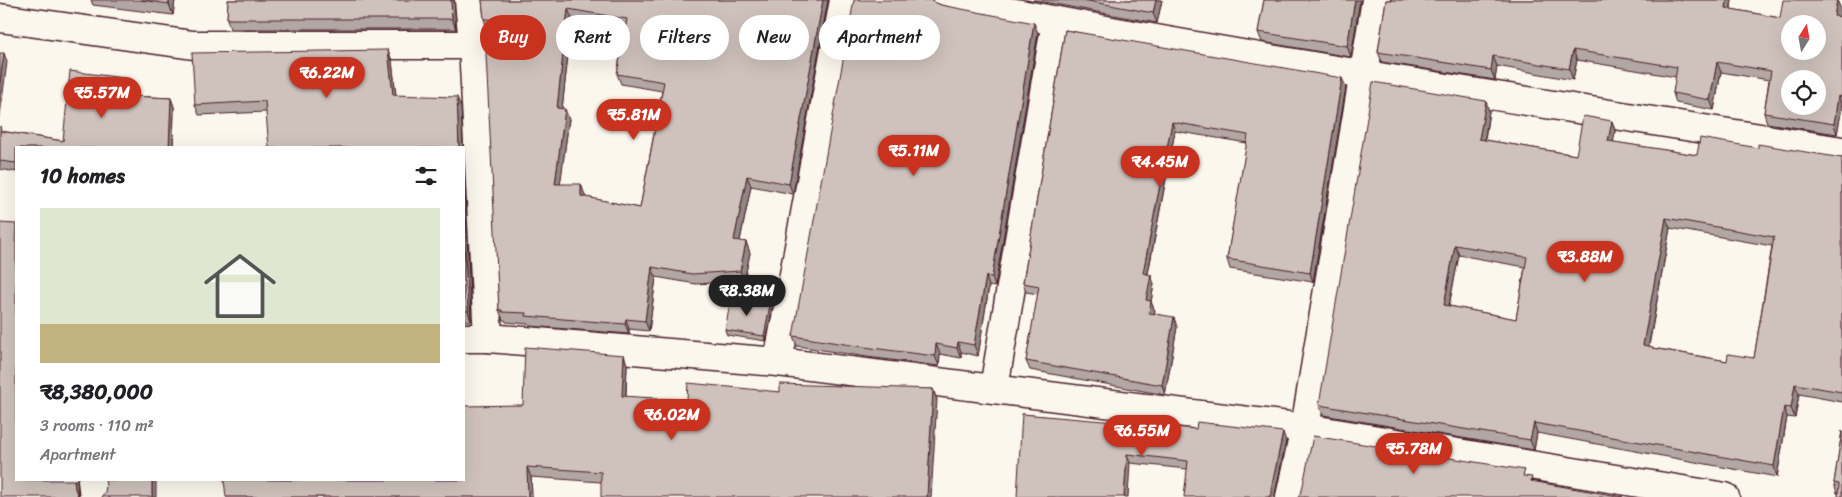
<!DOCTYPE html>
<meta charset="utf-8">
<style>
body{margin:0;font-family:Sriracha,sans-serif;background:#f2f2f2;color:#202124;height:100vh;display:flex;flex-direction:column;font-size:19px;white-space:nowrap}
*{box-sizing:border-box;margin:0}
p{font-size:16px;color:#757577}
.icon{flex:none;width:28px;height:28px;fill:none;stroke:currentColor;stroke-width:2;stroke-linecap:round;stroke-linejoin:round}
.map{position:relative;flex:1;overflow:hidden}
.side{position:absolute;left:15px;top:146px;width:450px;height:335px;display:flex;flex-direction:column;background:#fff;border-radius:0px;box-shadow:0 5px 20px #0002}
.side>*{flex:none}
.top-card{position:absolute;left:480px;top:15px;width:475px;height:45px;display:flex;gap:10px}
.needle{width:32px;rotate:11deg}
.controls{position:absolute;left:1781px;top:15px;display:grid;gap:10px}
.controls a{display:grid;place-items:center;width:45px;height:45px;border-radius:50%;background:#fff;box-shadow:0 5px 20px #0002;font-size:25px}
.price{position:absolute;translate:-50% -42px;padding:0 11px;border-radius:18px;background:#c8321e;color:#fff;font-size:16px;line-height:32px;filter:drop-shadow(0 1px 2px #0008)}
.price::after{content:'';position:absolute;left:50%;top:30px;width:15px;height:11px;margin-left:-8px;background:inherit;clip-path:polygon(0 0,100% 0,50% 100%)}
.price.current{background:#222;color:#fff}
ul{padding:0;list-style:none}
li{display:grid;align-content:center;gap:10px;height:265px;padding:0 25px}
li span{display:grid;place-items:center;height:155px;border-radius:0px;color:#555}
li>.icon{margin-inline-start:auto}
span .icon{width:90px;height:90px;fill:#fffc;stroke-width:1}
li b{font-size:21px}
h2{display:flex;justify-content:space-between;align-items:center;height:60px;padding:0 25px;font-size:21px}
.chip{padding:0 18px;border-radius:22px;background:#fff;box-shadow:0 5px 20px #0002;font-size:18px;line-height:45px}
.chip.current{background:#c8321e;color:#fff}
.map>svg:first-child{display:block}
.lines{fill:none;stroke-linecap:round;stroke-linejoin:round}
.street-casing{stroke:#4a1f2b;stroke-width:31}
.street{stroke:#fbf7ec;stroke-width:28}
.wall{fill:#b2a7a2;stroke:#4a1f2b;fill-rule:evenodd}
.shaded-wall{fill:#918884;stroke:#4a1f2b}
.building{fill:#cfc2bc;stroke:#4a1f2b;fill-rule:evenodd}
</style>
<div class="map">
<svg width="1842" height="497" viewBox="0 0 1842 497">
<rect width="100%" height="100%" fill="#fbf7ec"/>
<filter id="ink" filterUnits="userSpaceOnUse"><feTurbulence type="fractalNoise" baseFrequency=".02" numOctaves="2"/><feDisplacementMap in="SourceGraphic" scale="10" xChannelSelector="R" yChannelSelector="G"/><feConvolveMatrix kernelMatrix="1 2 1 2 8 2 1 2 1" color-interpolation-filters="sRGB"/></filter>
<g filter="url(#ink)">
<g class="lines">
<g class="street-casing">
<g id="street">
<polyline points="469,0 473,45 488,338"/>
<path d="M948,0c296,59 596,103 894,151"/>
<polyline points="0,18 193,45 473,45"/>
<polyline points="464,338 488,338 778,362 1305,428 1725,497"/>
<polyline points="778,362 844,0"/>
<polyline points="994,388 1056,21"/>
<polyline points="92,480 94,497"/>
<polyline points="1290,497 1305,428 1376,0"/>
</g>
</g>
<use href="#street" class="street"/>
</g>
<g class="wall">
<polygon points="91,0 175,0 173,15 93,5"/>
<polygon points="228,0 454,0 456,29 230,29 227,19"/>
<path d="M482,0h346l-35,194 -42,-8 -11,55 6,1 4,11 -6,28 -48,3 -40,-7 -7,54 -20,-2v5l-99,-8 -1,-2 -23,-2 -1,-2h-2l-4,-10 -10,-281h-2l-3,-10zM572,19l53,9 -8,46 4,10 41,7 -22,117 -55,-11v-2l-25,-11 9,-65 -7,-10z"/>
<polygon points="1033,0 1162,0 1157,23"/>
<polygon points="1264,0 1360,0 1351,57 1262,42 1258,32"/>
<polygon points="1386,0 1732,0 1731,9 1780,18 1837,0 1841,10 1840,17 1842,17 1842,107 1837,134 1767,123 1764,113 1769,80 1721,72 1714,110 1676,103 1673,93 1676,77 1577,60 1573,80 1497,66 1495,80 1382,62 1378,52"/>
<polygon points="934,2 941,5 1038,33 995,287 989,286 978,356 961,352 961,358 940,354 939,366 867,357 797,346 793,336"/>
<polygon points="1065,30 1346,87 1313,282 1230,269 1227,259 1247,143 1175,131 1148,274 1154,284 1151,302 1155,311 1154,314 1177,327 1165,395 1030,370 1026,361 1038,294 1026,292 1023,283"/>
<polygon points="388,50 392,61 396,95 461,107 266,112 199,115 195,105"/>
<polygon points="124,78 126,82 133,92 133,96 171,98 174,107 173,148 16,148 16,172 0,169 0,126 1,131 63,141"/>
<path d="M1489,111l-4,29 91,15 36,-34 3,10 -2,11 84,13 61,-7 84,10v244l-43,-8 -4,24 -8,-1 -10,60 -240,-44 -3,17 -211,-35 -4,-10zM1670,228l102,18 -18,112 -27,3 -74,-13 -4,-2zM1459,255l66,12 -9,52 -67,-13z"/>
<polygon points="464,170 471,321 464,321"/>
<polygon points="772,310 766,341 727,335 725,330"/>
<polygon points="624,355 627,365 626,397 687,400 780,392 933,389 937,400 601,482 531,477 532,497 226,497 523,405"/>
<polygon points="1022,414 1286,441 1275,494 1187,469 1130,463"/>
<polygon points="1842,431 1842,497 1837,493 1834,483"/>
</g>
<g class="shaded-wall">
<polygon points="169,0 175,0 173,15 169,4"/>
<polygon points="451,0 454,0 456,29 452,19"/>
<polygon points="823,0 828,0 793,194 789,184"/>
<polygon points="1156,0 1162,0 1157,23 1153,13"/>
<polygon points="1355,0 1360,0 1351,57 1347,46"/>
<polygon points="1727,0 1732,0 1729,18 1726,8"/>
<polygon points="1837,0 1841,10 1838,26 1834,16"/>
<polygon points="568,9 572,19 561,118 557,108"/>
<polygon points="1034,23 1038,33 995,287 992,277"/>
<polygon points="388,50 392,61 397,105 393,95"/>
<polygon points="1573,50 1577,60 1573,80 1569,69"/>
<polygon points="4,53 7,62 0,116 0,82"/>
<polygon points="1493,56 1497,66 1495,80 1491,70"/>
<polygon points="1717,62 1721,72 1714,110 1710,100"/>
<polygon points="1342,78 1346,87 1313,282 1310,273"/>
<polygon points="130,83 133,92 132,105 129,96"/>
<polygon points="1838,96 1842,107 1837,134 1834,124"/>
<polygon points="457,97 461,107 463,148 459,148"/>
<polygon points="171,98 174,107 173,148 169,148"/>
<polygon points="1486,101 1489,111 1483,149 1479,139"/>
<polygon points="565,109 569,119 559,194 555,184"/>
<polygon points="1612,121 1615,131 1612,151 1608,141"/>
<polygon points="1172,122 1175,131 1146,283 1143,273"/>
<polygon points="464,170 471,321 468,311 464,232"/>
<polygon points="747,176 751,186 738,250 734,240"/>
<polygon points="581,184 585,195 585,207 581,196"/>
<polygon points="1666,218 1670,228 1647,355 1643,345"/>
<polygon points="746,242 750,253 744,281 740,271"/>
<polygon points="1455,245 1459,255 1447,315 1444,305"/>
<polygon points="652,267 656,277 649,331 645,321"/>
<polygon points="1151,275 1154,284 1151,302 1155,311 1152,322 1149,313 1146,300"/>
<polygon points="986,276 989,286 978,356 974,345"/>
<polygon points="770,305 772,310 766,341 764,336"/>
<polygon points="1174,317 1177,327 1165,395 1162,385"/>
<polygon points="626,319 629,329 629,334 625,324"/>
<polygon points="958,342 961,352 961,358 957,348"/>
<polygon points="936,344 940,354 939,366 935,356"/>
<polygon points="624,355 627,365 625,407 622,396"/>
<polygon points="1795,384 1799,394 1795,418 1791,408"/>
<polygon points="933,389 937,400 931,497 927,497"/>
<polygon points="1784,407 1787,417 1777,477 1774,466"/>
<polygon points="1534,423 1537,433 1534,450 1530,440"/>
<polygon points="1283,432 1286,441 1275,494 1275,497 1268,497 1272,485"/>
<polygon points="1127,454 1130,463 1128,497 1124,497"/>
<polygon points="527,467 531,477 532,497 528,497"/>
<polygon points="74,480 77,480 78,497 75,489"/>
<rect x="152" y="480" width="4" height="17"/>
</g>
<g class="building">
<polygon points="141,0 169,0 169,4"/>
<polygon points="228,0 451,0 452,19 227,19"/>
<path d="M482,0h341l-34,184 -42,-8 -13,64 12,2 -6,29 -48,3 -40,-7 -7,54 -19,-2 -1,5 -99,-8 1,-3 -25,-1v-2h-3l-13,-255 4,-36h-6zM568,9l59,10 -10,55 47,8 -24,126 -59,-12v-12h-26l10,-75 -8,-1z"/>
<polygon points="854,0 933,0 934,2 941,5 1034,23 992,277 986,276 974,345 958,342 957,348 936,344 935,356 864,347 793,336"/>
<polygon points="1083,0 1156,0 1153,13"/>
<polygon points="1264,0 1355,0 1347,46 1258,32"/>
<path d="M1386,0h341l-1,8 54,10 3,-18h54l-3,16 8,1v80l-4,-1 -4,28 -70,-11 7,-42 -54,-9 -7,38 -37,-7 4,-26 -104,-17 -4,19 -76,-13 -2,14 -113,-18zM1790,24h28v27h-28zM1790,79h28v27h-28z"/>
<polygon points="1065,30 1342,78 1310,273 1227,259 1248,135 1172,122 1143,273 1151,275 1146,300 1151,301 1149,313 1174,317 1162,385 1026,361 1039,286 1023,283"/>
<polygon points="388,50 393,95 457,97 459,148 269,148 265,101 195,105 192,53"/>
<polygon points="0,53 4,53 0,82"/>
<polygon points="70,71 124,78 124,82 130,83 129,96 171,98 169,148 16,148 16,163 0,161 0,131 63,141"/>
<path d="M1373,82l113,19 -7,38 97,16 7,-39 29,5 -4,20 89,14 3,-17 58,10v-4l84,14v234l-47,-8 -4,24 -7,-1 -10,59 -240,-43 -4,17 -211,-35zM1666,218l108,19 -20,121 -26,-4 -1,7 -75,-13 1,-1 -10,-2zM1455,245l72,12 -11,62 -72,-14z"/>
<polygon points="0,223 16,224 15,242 16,242 16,480 74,480 75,489 78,496 79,497 0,497"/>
<polygon points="464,232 468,311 464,311"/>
<polygon points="731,298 770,305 764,336 725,330"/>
<polygon points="525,347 624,355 622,396 687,400 688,383 780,392 780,384 933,389 927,497 601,497 601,472 527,467 528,497 226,497 224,480 464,480 464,406 523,405"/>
<polygon points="1022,414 1196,429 1197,422 1283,432 1272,485 1272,494 1268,497 1184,497 1188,461 1127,454 1124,497 1017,497"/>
<polygon points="1842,431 1842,497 1838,497 1839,484 1834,483"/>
<polygon points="1313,436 1525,470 1523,476 1532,477 1531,481 1623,497 1298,497 1302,490"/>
<polygon points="105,480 152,480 152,497 101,497 105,492 106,485"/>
</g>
</g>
</svg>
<div class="controls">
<a><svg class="needle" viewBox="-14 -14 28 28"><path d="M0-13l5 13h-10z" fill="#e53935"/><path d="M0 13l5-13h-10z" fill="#757577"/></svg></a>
<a><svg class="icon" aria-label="locate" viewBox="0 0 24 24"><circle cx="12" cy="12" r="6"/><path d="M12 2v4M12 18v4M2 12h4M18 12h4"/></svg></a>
</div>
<b class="price" style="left:327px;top:99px">₹6.22M</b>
<b class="price" style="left:102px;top:119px">₹5.57M</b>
<b class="price" style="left:634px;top:141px">₹5.81M</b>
<b class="price" style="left:914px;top:177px">₹5.11M</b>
<b class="price" style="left:1160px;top:188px">₹4.45M</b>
<b class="price" style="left:1585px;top:283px">₹3.88M</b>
<b class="price current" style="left:747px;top:317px">₹8.38M</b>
<b class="price" style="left:672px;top:441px">₹6.02M</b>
<b class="price" style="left:1142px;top:457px">₹6.55M</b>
<b class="price" style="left:1414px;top:475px">₹5.78M</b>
<div class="top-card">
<a class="chip current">Buy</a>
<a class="chip">Rent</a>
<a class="chip">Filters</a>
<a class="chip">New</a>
<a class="chip">Apartment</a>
</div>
<section class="side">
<h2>10 homes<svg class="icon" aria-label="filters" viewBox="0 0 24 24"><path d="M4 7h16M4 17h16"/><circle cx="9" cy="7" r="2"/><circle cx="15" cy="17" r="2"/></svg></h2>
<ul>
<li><span style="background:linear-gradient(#dfe7d0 75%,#c2b280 0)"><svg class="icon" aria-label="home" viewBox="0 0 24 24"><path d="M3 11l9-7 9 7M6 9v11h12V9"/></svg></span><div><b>₹8,380,000</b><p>3 rooms · 110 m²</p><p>Apartment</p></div></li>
</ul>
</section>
</div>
